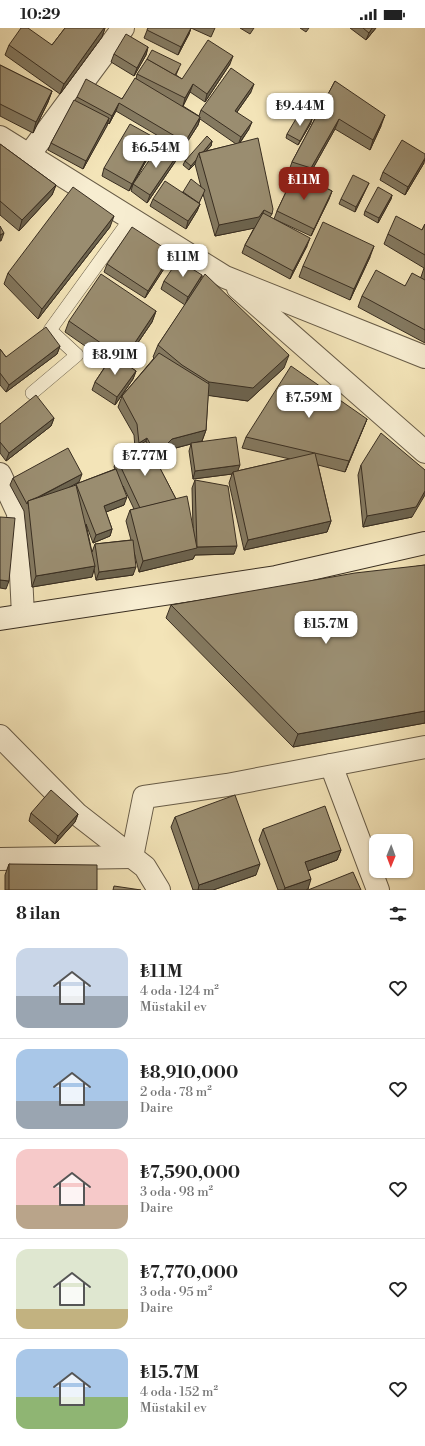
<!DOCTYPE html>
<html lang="tr">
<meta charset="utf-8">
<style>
body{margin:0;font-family:"Libre Bodoni",serif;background:#f2f2f2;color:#222;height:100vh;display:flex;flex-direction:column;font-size:15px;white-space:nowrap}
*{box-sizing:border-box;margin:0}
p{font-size:13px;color:#767676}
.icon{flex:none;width:22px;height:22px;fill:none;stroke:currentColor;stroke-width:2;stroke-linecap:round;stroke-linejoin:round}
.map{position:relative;height:862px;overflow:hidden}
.side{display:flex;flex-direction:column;background:#fff;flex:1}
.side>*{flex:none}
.needle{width:26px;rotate:181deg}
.buttons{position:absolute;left:369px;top:806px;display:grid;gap:8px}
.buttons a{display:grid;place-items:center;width:44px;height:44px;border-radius:8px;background:#fff;box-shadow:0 1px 3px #0004;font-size:20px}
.price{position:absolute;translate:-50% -34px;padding:0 9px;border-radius:8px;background:#fff;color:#222;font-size:13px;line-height:26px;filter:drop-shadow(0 1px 2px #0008)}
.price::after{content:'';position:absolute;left:50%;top:24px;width:12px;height:9px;margin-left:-6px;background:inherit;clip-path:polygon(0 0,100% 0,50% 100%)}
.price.selected{background:#8f2418;color:#fff}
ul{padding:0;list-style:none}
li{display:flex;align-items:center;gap:12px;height:100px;padding:0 16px}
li+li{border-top:1px solid #e0e0e0}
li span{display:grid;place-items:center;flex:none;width:112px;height:80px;border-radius:12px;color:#555}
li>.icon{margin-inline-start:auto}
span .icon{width:48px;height:48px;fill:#fffc;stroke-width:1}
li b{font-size:17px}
h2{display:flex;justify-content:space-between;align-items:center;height:48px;padding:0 16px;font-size:17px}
.status{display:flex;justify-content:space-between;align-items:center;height:28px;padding:0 20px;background:#fff;direction:ltr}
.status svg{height:11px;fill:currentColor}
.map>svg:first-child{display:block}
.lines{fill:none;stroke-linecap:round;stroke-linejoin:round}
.lane-casing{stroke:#685c47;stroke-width:14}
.street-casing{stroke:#685c47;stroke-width:24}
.secondary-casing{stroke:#392e21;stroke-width:24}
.lane{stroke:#f7edd1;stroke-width:13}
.street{stroke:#f7edd1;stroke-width:22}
.secondary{stroke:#f7edd1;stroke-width:22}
.wall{fill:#847960;stroke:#392e21;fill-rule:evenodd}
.shaded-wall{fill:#6c634e;stroke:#392e21}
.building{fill:#9a8d70;stroke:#392e21}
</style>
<div class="status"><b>10:29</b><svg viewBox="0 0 49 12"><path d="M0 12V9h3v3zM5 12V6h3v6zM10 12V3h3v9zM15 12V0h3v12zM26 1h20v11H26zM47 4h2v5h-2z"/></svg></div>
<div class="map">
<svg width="425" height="862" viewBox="0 0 425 862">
<rect width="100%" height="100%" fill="#f3e4b8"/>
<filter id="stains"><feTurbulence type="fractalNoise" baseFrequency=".005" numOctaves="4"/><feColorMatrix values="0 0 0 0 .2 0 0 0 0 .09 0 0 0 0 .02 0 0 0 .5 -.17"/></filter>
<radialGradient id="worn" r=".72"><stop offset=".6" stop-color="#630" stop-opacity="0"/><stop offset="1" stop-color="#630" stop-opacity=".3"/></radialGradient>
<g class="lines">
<g class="lane-casing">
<polyline id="lane" points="32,365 77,327 50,302 131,190"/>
</g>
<g class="street-casing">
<g id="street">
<polyline points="0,109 225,249 425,329"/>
<polyline points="29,127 123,0"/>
<polyline points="238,260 425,424"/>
<polyline points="0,446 18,485 23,587"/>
<polyline points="0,708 77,786 145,839 159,862"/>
<polyline points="331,737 378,862"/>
<polyline points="0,831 132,829 144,769 227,757 425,719"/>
</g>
</g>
<g class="secondary-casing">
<polyline id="secondary" points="0,591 276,549 425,515"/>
</g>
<use href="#lane" class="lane"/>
<use href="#street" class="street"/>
<use href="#secondary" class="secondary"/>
</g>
<g class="wall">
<polygon points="65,0 105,0 102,9 60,66 5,27 9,17 52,17"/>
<polygon points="148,0 215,0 211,9 191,0 189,6 178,27 144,10"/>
<polygon points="240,0 254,0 250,6"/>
<polygon points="300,0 309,0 306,4"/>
<polygon points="350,0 376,0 366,12"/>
<polygon points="148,19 146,27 134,48 111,34 114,26"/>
<polygon points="230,36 205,74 190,64 183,78 199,88 201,82 251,64 237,84 249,101 240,115 272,186 270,189 307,218 290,251 242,225 245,217 254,200 215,208 203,166 199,175 200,176 197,183 186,201 150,178 153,171 183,164 201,159 195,136 189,142 183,137 185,133 212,113 211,118 206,123 236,116 200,91 198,97 182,122 116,83 109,96 108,95 83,141 48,122 51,115 75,72 77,69 122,71 136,51 137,46 179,40 176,47 182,51"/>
<polygon points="0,37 52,63 48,74 33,105 0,88"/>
<polygon points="335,53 381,98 370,122 335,101 307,151 332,163 329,171 311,208 274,191 277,183 294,147 288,145 292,134"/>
<polygon points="311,95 298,117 286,110 287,106"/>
<polygon points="0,116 56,157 52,167 19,203 0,187"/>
<polygon points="154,119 134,154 178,126 175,134 147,175 131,163 133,156 129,163 102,148 104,140"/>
<polygon points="424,135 405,167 380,152 383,144"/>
<polygon points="367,159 355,184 339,176 341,171"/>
<polygon points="392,167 391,171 378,195 364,187 365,183"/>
<polygon points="425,196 425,315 358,279 362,268 405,258 421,249 424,240 384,216 388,206 422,202"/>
<polygon points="110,199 38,291 4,256 8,245"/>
<polygon points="370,229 350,272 299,249 303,238"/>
<polygon points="169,233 145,270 104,244 107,236"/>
<path d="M164,253l36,1 84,86 -36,33 -40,-6 -2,35 -4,11 -9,2 44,28 53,-12 -48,-11 4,-11 121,-18 -22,53 -27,-7 13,56 -4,11 -83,18 -15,-67 3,-9 -39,5 -4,-28 2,-7 -23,6 -12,11 20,38 17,29 -1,-40 3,-8 39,74 -39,1 -2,4 -54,13 -5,-20 -1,23 -37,5 -2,-11 -2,8 -60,10 -8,-76 -14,-26 3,-7 66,4 -12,6 9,-2v-2l39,-15 -1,-2 3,-8 18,-11 -1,-13 -16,-28 4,-11 32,-38 -1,-1 5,-12 27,-40 -24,-16zM123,458l11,23 -4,1 -4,11 5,19 -36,4 -3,8 -6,-28 7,19 17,-7 2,-7 -6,-17 18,-7z"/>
<polygon points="156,283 152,294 124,335 136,343 133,351 115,377 92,362 95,354 108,334 65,304 69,293"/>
<polygon points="60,318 57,326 6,364 0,357 0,321 6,329"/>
<polygon points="54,390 51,398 6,433 0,425 0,396"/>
<polygon points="361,437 412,489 363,499 358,447"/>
<polygon points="425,537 425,695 293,719 166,590 171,577"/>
<polygon points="31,785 78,786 75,794 55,816 29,793"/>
<polygon points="175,789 256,847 213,862 193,862 171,799"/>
<polygon points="263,801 341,822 337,832 308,843 308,861 306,862 278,862 259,812"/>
<polygon points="9,836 97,862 5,862 5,847"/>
</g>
<g class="shaded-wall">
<polygon points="104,0 105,0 102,9 60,66 64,56"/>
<polygon points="191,0 189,6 178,27 181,19"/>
<polygon points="372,0 376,0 366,12 369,5"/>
<polygon points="148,19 146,27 134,48 137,40"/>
<polygon points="233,28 230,36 205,74 207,66"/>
<polygon points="193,56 190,64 183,78 185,70"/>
<polygon points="254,56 251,64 232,91 235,83"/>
<polygon points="52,63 48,74 33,105 36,94"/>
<polygon points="119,75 116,83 109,96 112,88"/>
<polygon points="385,87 381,98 370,122 373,112"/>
<polygon points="200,89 198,97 182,122 185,114"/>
<polygon points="109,90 107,98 83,141 86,133"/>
<polygon points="312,91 311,95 298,117 300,113"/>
<polygon points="339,91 335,101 307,151 311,140"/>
<polygon points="252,94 249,101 238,117 241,109"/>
<polygon points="157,111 154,119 129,163 132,156"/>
<polygon points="212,113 211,118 200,130 200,128"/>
<polygon points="178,126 175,134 147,175 150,167"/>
<polygon points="425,130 424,135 405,167 408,159"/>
<polygon points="196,132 195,136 189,142 191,138"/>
<polygon points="369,155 367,159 355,184 356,179"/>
<polygon points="56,157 52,167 19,203 22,192"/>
<polygon points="332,163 329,171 311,208 314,201"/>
<polygon points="392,167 391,171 378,195 379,190"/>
<polygon points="200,176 197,183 186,201 188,193"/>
<polygon points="264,182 260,193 255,200 215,208 219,197"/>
<polygon points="114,188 110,199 38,291 42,281"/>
<polygon points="4,205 1,213 0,213 0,207"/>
<polygon points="310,210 307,218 290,251 293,243"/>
<polygon points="374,218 370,229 350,272 354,261"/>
<polygon points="172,225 169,233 145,270 148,263"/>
<polygon points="202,247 200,255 185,277 188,269"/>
<polygon points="156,283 152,294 120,341 124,331"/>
<polygon points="60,318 57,326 6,364 9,357"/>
<polygon points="289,327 284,340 248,373 205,367 209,354"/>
<polygon points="136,343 133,351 115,377 117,369"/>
<polygon points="54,390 51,398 6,433 9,425"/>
<polygon points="367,391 363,401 345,444 349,433"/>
<polygon points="206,402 202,413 168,422 152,438 156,427 172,411"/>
<polygon points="147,410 143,421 135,426 139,415"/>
<polygon points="240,437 237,445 233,444 232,446 193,451 195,443"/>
<polygon points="82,446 79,454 29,481 28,475"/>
<polygon points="425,463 425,467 412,489 363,499 367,488"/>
<polygon points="127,469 124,477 101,486 104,478"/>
<polygon points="331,493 327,504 244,522 248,512"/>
<polygon points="112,501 110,508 93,515 96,507"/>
<polygon points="237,518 234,526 195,527 193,531 139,544 143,533 196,519"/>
<polygon points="95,538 92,549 32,559 36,548"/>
<polygon points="136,539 133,547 96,552 99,544"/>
<polygon points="0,552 9,553 6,561 0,560"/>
<polygon points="425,683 425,695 293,719 298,706"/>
<polygon points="78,786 75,794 55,816 58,808"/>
<polygon points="341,822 337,832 302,845 305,834"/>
<polygon points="260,836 256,847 213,862 198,862 199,857"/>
<polygon points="311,851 308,861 306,862 284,862 285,860"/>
</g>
<g class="building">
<polygon points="21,0 28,0 52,17 65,0 104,0 64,56 9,17"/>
<polygon points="148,0 191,0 181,19 147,2"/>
<polygon points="363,0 372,0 369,5"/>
<polygon points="126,6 148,19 137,40 114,26"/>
<polygon points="208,12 233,28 207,66 193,56 185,70 137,46 147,31 182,51"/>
<polygon points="152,22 181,36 175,47 147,31"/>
<polygon points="0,37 52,63 36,94 0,76"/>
<polygon points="231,40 254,56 235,83 252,94 241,109 201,82"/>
<polygon points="135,50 200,89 185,114 119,75 112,88 77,69 86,51 122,71"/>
<polygon points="335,53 385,87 373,112 339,91 311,140 292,134"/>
<polygon points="74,72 109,90 86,133 51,115"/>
<polygon points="300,84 312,91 300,113 287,106"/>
<polygon points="130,96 157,111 132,156 104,140"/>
<polygon points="207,108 212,113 203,124 199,125 196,132 191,138 185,133"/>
<polygon points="258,110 273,181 272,186 264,182 259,189 219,197 199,125"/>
<polygon points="402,112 425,126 425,130 408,159 383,144"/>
<polygon points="161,115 178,126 150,167 133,156"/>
<polygon points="0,116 56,157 22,192 0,173"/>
<polygon points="295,145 332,163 314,201 277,183"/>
<polygon points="353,147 369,155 356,179 341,171"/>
<polygon points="191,151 205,162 199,175 183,164"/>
<polygon points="165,153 200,176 188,193 153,171"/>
<polygon points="73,159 114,188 42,281 8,245"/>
<polygon points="378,159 392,167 379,190 365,183"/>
<polygon points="263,185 310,210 293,243 245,217"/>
<polygon points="396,188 422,202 425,196 425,227 388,206"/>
<polygon points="323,194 374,218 354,261 303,238"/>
<polygon points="0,198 4,205 0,207"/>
<polygon points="132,199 172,225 148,263 107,236"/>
<polygon points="178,232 202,247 188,269 164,253"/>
<polygon points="376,242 405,258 412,245 425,252 425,302 362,268"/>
<polygon points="101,246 156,283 124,331 69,293"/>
<polygon points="205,246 289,327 253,360 209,354 182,337 158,317"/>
<polygon points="46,299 60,318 9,357 0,345 0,321 6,329"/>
<polygon points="159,325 209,356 206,402 172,411 156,427 147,410 139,415 137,396 122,368"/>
<polygon points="113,327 136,343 117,369 95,354"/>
<polygon points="291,338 367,391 349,433 246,409"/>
<polygon points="36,367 54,390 9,425 0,414 0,396"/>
<polygon points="381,405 425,442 425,463 416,479 367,488 361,437"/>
<polygon points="236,409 240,437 195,443 191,415"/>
<polygon points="146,413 176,471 140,480 117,431"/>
<polygon points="68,420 82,446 38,469 28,473 27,476 13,450"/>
<polygon points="315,425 331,493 248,512 233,444"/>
<polygon points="116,441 127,469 104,478 112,501 96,507 76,456"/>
<polygon points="195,452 228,458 237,518 197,519"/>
<polygon points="76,457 95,538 36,548 28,473"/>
<polygon points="187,468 197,520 143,533 130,482"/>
<polygon points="0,489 15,490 9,553 0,552"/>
<polygon points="133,512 136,539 99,544 95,516"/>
<polygon points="425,537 425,683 298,706 171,577 355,545"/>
<polygon points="51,762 78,786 58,808 31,785"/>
<polygon points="235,767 260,836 199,857 175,789"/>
<polygon points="325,778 341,822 305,834 311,851 285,860 263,801"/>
<polygon points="9,836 97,837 97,862 9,862"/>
<polygon points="353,844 361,862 308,862"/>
<polygon points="114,858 141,862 113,862"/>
</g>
<rect width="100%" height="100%" filter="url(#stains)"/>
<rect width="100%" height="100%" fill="url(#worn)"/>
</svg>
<div class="buttons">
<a><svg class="needle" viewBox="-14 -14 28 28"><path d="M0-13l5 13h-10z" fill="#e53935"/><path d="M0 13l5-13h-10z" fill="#767676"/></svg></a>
</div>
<b class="price" style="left:300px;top:99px">₺9.44M</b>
<b class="price" style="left:156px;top:141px">₺6.54M</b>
<b class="price selected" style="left:304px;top:173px">₺11M</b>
<b class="price" style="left:183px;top:250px">₺11M</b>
<b class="price" style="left:115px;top:348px">₺8.91M</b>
<b class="price" style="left:309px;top:391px">₺7.59M</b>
<b class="price" style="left:145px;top:449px">₺7.77M</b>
<b class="price" style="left:326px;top:617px">₺15.7M</b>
</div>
<section class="side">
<h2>8 ilan<svg class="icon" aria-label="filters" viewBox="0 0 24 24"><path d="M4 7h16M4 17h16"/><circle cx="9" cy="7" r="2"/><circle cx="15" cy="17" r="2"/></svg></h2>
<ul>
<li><span style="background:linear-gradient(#c9d6e8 60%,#9aa5b1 0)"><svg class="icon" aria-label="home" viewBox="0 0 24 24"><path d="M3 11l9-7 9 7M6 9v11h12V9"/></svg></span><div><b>₺11M</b><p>4 oda · 124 m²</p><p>Müstakil ev</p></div><svg class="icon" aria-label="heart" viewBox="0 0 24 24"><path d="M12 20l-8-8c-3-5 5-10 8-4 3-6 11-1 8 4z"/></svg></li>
<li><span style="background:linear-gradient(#a9c7e8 65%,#9aa5b1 0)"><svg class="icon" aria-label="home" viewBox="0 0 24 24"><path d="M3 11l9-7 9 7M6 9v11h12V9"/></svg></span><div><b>₺8,910,000</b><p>2 oda · 78 m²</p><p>Daire</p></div><svg class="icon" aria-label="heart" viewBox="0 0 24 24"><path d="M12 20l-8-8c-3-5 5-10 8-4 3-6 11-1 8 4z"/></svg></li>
<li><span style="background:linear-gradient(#f6c9c9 70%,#b9a48a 0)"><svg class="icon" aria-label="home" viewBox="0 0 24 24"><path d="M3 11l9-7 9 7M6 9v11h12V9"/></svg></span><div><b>₺7,590,000</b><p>3 oda · 98 m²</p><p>Daire</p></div><svg class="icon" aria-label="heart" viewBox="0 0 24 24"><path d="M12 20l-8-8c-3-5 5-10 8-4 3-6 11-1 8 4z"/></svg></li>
<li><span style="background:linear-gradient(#dfe7d0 75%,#c2b280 0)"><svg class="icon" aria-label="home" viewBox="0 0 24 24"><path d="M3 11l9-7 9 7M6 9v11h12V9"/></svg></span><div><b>₺7,770,000</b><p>3 oda · 95 m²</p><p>Daire</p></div><svg class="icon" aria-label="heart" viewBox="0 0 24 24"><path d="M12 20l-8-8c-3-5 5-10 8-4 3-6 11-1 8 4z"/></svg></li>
<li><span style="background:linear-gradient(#a9c7e8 60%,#8fb573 0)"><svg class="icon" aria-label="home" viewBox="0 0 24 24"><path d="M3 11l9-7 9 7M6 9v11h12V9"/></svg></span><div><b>₺15.7M</b><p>4 oda · 152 m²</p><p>Müstakil ev</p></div><svg class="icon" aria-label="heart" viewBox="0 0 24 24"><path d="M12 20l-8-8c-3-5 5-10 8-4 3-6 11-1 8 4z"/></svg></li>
</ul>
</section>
